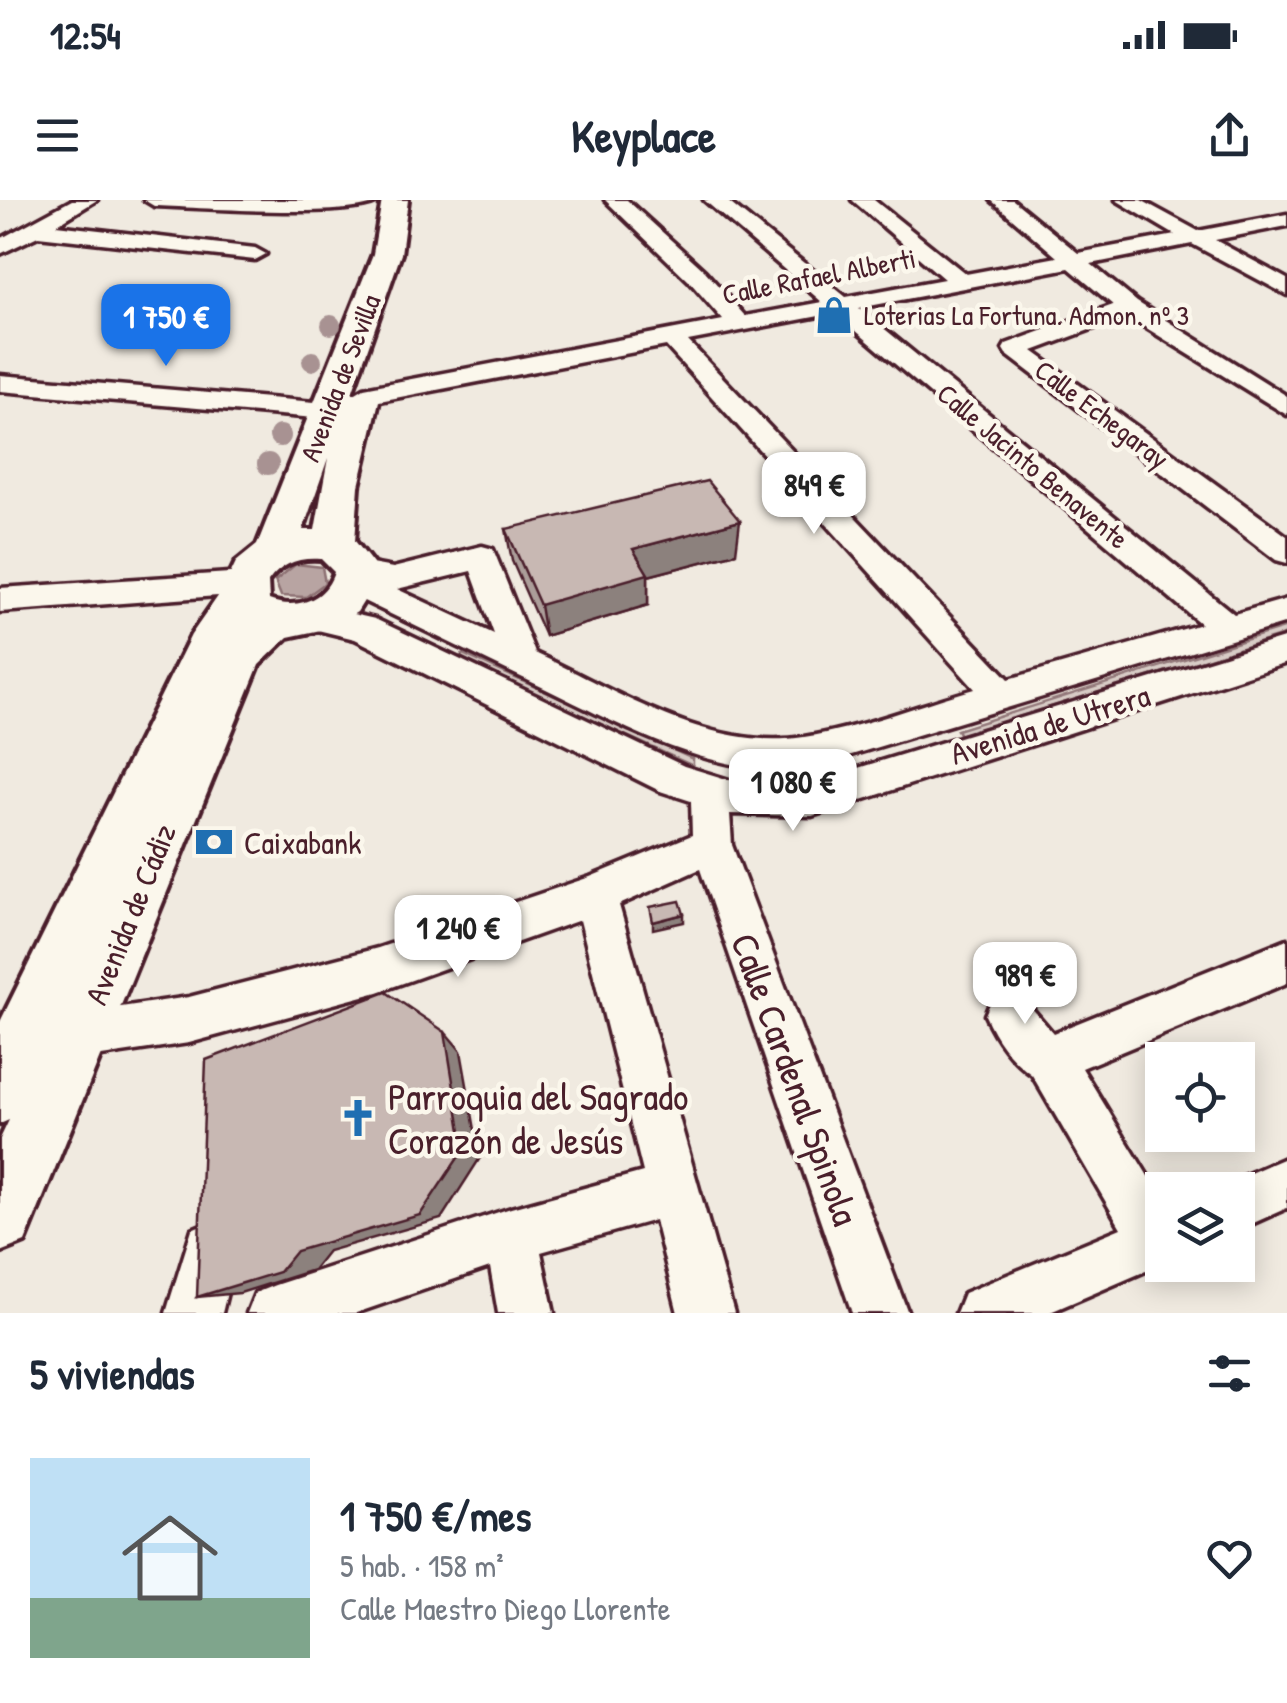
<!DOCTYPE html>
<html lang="es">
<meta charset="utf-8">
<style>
body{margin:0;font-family:"Patrick Hand",sans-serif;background:#f6f6f7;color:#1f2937;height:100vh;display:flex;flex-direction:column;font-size:38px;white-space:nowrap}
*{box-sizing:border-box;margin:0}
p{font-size:32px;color:#747a83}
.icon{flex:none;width:55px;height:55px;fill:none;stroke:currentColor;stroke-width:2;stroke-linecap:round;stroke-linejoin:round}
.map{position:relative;height:1113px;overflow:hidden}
.details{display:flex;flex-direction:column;background:#fff;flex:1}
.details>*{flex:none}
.tools{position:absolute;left:1145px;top:842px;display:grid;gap:20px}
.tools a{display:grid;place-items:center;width:110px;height:110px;border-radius:0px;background:#fff;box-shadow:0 5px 25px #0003;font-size:50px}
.price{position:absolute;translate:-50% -85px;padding:0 22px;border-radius:20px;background:#fff;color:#222;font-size:32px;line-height:65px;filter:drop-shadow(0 2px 5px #0008)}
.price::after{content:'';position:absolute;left:50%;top:60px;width:30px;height:22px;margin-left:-15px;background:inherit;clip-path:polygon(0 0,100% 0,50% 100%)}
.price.current{background:#1a73e8;color:#fff}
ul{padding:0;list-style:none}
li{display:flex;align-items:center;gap:30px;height:250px;padding:0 30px}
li+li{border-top:2px solid #e0e1e3}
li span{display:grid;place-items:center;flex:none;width:280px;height:200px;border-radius:0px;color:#555}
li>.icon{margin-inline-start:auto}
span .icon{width:120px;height:120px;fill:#fffc;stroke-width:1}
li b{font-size:42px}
h2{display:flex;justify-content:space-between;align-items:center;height:120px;padding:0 30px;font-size:42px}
.status{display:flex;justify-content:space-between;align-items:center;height:70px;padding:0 50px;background:#fff;direction:ltr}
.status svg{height:28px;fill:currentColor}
header{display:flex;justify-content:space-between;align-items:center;height:130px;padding:0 30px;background:#fff;font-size:45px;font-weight:800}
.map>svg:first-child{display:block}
.green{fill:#d8ccc6;stroke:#917678;stroke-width:2.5}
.water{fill:#b8a4a2;stroke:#8c6f72;stroke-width:2.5}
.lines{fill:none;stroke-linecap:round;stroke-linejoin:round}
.minor-casing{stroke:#4a1f2b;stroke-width:7}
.major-casing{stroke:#4a1f2b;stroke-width:8}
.minor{fill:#fbf7ec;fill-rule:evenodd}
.major{fill:#fbf7ec;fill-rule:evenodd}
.tree{fill:#a89292}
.wall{fill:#ac9e9a;stroke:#4a1f2b;stroke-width:2.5}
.shaded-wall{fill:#8c817d;stroke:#4a1f2b;stroke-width:2.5}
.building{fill:#c8b8b3;stroke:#4a1f2b;stroke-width:2.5}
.labels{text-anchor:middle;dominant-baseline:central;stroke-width:9;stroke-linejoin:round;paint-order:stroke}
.far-street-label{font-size:28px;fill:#4a1f2b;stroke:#fbf7ec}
.far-poi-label{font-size:28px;fill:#4a1f2b;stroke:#fbf7ec;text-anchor:start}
.street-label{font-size:32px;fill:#4a1f2b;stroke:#fbf7ec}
.poi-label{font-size:32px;fill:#4a1f2b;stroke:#fbf7ec;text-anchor:start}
.near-street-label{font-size:38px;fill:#4a1f2b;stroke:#fbf7ec}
.near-poi-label{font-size:38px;fill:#4a1f2b;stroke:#fbf7ec;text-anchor:start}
</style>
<div class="status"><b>12:54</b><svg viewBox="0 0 49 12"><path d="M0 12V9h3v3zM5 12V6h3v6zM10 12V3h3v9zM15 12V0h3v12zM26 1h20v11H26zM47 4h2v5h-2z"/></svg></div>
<header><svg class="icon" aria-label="menu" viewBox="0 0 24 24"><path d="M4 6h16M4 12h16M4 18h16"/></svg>Keyplace<svg class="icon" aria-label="share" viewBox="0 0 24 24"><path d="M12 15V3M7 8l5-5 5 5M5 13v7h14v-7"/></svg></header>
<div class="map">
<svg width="1287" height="1113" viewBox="0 0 1287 1113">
<rect width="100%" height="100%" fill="#f0eae0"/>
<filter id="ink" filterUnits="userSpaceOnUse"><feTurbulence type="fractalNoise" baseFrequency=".01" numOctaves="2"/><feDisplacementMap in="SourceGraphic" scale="20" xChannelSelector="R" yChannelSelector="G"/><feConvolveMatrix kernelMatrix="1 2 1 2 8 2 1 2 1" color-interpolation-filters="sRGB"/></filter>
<g filter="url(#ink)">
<g class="green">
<polygon points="1287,427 1287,434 960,535 957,530"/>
<polygon points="463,454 693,559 693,566 458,459"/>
</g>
<polygon class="water" points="296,364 322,367 325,383 306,397 281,396 275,381"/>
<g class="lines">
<g class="minor-casing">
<g id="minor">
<polygon points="72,0 97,0 56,25 255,48 266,54 255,60 38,36 0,54 0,39"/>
<path d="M144,0h237c-24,20 -187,7 -227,6z"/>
<path d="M605,0h22l78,71 40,45 77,-14 -118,-102h22l120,97 98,-18 -92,-79h22l92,74 91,-17 -66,-57h22l65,53 97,-18 -59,-35h25l57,31 89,-17v12l-72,14 72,39v16l-95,-51 -101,20 46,38 150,94v19l-160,-99 -94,35 254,185v27l-11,-3 -270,-206 -3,-5 3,-5 107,-39 -44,-37 -210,40 375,306 53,-15v24l-482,146c-98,6 -176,-40 -261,-81 -67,-32 -134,-65 -201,-97l-4,-19 5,-8 11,-3 38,7 89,-22 11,3 42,104c82,38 175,99 269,84 57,-9 115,-32 171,-48l-309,-343 -302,58 -9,-2 -4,-6 13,-8 359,-68 -34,-39zM835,113l366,311 -192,55 -321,-338zM471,371l23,63 -97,-45z"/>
<polygon points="0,175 326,203 339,211 326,219 0,191"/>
<polygon points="245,372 256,375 261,383 256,391 245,394 0,412 0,388"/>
<polygon points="313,405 375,419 684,566 736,582 812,582 1287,437 1287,463 812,616 730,614 732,645 908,1113 852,1113 700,669 619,705 734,1113 678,1113 655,1020 541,1052 554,1113 498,1113 490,1067 356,1113 247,1113 255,1093 275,1085 511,1008 643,972 580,720 378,792 189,843 88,858 0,913 0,861 80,813 189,797 378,748 590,677 692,635 691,601 660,591 355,439 301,426 296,417 301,408"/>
<path d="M1287,739v44l-205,85 80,131v65l-114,49h-92l8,-20 157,-65 -89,-153c-22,-16 -36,-35 -47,-60l7,-16 16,-7 16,7 29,34z"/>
<polygon points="1287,957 1287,1008 1238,1030 1238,990 1218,990 1220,986"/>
<polygon points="211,1021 230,1029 238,1048 222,1113 166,1113 192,1029"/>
</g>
</g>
<g class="major-casing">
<path id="major" d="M382,0h26l-7,54 -49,139 22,1 5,7 -20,85 -4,55 18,23 -1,24 -15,24 -27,16 -42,9 -29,28 -234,577 -25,10v-113l9,-19 -9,4v-102l191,-387 32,-46 13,-27 21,-17 116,-291zM328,258l-13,72h-12zM321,359l13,13c-9,29 -38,38 -65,28l-1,-18c13,-19 31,-25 53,-23z"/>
</g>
<use href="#minor" class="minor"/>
<use href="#major" class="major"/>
</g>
<g class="tree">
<circle cx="331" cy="125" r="10"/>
<circle cx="312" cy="161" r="10"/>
<circle cx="280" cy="236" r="11"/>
<circle cx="268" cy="264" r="11"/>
</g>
<polygon class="wall" points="506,329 736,353 648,376 648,405 545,436 512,361"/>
<g class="shaded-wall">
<polygon points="740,321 736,353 648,376 648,405 545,436 540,405 633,349"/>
<polygon points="684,714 684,722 653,729 653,722"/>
<polygon points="445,832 461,851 480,958 441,1019 328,1051 313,1070 240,1093 197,1097"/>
</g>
<g class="building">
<polygon points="707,281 740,321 633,349 648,374 540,405 506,329"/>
<polygon points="680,701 684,714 653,722 650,707"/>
<polygon points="386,792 445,832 464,949 420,1015 296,1051 279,1072 197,1097 206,860"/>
</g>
</g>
<defs>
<g id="shop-bare" transform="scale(3)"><path d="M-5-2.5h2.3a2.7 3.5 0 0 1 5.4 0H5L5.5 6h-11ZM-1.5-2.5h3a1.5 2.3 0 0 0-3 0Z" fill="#1f6fb2" stroke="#fbf7ec" stroke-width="2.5" paint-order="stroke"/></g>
<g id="bank-bare" transform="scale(3)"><path d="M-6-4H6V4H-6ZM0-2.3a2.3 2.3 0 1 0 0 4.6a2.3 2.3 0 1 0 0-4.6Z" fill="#1f6fb2" stroke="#fbf7ec" stroke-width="2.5" paint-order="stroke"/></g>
<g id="church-bare" transform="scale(3)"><path d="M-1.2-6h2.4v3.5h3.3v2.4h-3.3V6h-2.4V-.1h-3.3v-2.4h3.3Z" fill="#1f6fb2" stroke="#fbf7ec" stroke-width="2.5" paint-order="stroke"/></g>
</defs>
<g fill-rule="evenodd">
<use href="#shop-bare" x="834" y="115"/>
<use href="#bank-bare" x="214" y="642"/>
<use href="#church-bare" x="358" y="918"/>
</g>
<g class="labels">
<g class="far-street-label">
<text transform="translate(819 76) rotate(-11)">Calle Rafael Alberti</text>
<text transform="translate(340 178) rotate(-69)">Avenida de Sevilla</text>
<text transform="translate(1102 214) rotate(37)">Calle Echegaray</text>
<text transform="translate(1033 266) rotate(40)">Calle Jacinto Benavente</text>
</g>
<g class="far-poi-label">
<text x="864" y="115">Loterias La Fortuna. Admon. nº 3</text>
</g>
<g class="street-label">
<text transform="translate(1050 524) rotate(-17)">Avenida de Utrera</text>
<text transform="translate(130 714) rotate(-68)">Avenida de Cádiz</text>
</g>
<g class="poi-label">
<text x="244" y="642">Caixabank</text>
</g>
<g class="near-street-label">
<text transform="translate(796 879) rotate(70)">Calle Cardenal Spinola</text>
</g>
<g class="near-poi-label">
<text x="388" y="896">Parroquia del Sagrado<tspan x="388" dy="44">Corazón de Jesús</tspan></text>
</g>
</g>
</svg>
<div class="tools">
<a><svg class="icon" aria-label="locate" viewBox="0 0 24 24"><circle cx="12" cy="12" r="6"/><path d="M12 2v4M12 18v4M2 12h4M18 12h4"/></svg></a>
<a><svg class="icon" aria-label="layers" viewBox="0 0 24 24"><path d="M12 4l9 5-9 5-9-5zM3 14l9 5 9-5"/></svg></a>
</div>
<b class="price current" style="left:166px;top:169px">1 750 €</b>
<b class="price" style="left:814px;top:337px">849 €</b>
<b class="price" style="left:793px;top:634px">1 080 €</b>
<b class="price" style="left:458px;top:780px">1 240 €</b>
<b class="price" style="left:1025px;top:827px">989 €</b>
</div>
<section class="details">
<h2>5 viviendas<svg class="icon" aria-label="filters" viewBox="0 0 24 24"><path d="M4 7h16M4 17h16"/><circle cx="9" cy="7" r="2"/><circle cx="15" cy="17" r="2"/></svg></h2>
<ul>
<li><span style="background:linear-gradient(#bfe0f5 70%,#7fa58c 0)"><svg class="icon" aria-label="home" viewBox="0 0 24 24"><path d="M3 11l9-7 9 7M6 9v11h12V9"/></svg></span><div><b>1 750 €/mes</b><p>5 hab. · 158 m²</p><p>Calle Maestro Diego Llorente</p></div><svg class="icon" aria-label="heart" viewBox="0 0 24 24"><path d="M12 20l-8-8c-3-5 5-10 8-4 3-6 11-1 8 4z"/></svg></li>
</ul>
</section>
